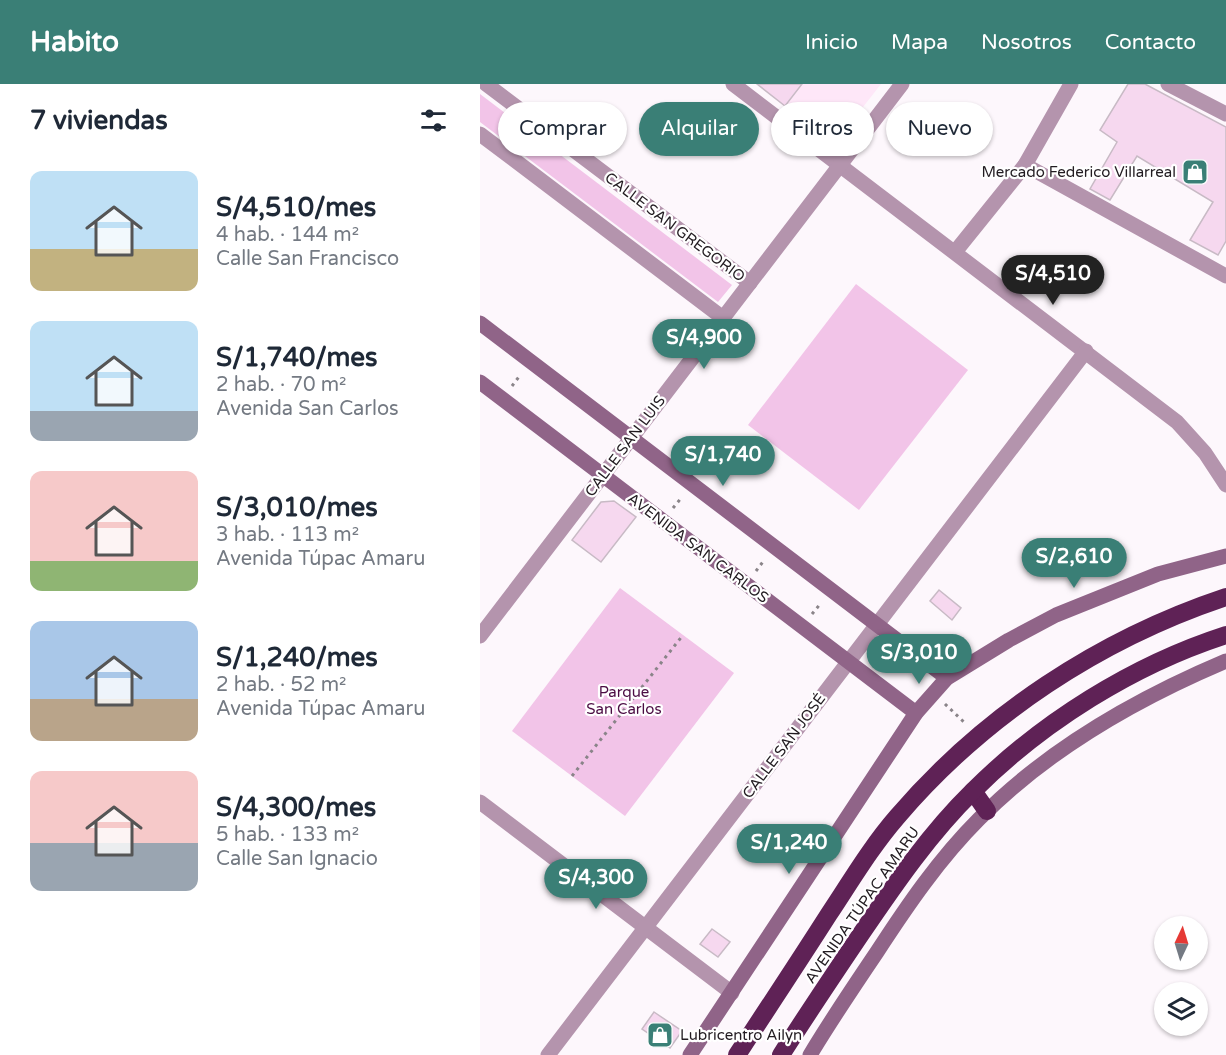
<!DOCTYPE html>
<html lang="es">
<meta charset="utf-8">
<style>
body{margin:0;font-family:"Varela Round",sans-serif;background:#f2f2f3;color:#1f2937;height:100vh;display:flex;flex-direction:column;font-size:22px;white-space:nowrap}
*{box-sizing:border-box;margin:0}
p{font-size:20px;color:#747a83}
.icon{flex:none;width:33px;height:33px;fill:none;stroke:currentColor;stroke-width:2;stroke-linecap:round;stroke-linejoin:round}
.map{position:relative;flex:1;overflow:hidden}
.side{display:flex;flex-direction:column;background:#fff;width:480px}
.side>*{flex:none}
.banner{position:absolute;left:18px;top:18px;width:570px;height:54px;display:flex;gap:12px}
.needle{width:39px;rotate:4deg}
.buttons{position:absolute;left:674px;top:832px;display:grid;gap:12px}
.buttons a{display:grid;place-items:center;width:54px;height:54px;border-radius:50%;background:#fff;box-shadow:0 2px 4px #0004;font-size:30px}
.price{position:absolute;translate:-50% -51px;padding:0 14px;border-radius:21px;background:#3a7f76;color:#fff;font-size:20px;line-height:39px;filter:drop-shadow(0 2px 3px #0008)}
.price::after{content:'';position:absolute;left:50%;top:36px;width:18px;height:14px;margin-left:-9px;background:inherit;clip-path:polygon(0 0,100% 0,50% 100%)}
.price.selected{background:#222;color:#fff}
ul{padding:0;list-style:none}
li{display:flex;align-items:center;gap:18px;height:150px;padding:0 30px}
li span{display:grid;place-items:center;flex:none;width:168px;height:120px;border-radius:12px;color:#555}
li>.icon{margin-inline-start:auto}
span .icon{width:72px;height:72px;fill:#fffc;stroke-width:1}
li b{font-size:26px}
h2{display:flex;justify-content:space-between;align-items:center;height:72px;padding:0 30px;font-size:26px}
.chip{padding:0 21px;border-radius:27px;background:#fff;box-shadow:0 2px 4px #0004;font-size:21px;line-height:54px}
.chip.selected{background:#3a7f76;color:#fff}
header{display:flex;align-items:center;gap:36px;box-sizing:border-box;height:84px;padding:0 30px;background:#3a7f76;color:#fff}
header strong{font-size:28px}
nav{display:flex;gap:33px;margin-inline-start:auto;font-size:21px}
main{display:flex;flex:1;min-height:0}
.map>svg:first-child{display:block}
.built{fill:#fee7f8}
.green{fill:#f2c4e8}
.building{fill:#f6d8ef;stroke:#c8bac5;stroke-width:1.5}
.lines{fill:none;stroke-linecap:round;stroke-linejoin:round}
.path{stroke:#8a8489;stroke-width:3;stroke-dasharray:3 4.5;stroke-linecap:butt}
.street{stroke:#b494ad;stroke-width:15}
.secondary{stroke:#906488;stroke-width:15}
.highway{stroke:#5f2256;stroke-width:18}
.labels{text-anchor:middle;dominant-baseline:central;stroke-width:4.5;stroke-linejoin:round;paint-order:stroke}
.poi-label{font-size:15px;fill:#221c21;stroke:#fff;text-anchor:end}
.street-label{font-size:15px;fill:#221c21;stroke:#fff}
.park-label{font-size:15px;fill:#4b0c43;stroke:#fff}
</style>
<header>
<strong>Habito</strong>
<nav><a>Inicio</a><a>Mapa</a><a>Nosotros</a><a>Contacto</a></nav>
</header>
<main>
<section class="side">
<h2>7 viviendas<svg class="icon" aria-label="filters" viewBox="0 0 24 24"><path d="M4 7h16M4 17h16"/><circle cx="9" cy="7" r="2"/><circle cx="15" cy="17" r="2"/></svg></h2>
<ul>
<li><span style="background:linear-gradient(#bfe0f5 65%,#c2b280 0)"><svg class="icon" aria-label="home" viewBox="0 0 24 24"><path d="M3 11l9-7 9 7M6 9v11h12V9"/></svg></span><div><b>S/4,510/mes</b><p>4 hab. · 144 m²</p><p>Calle San Francisco</p></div></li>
<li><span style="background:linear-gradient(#bfe0f5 75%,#9aa5b1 0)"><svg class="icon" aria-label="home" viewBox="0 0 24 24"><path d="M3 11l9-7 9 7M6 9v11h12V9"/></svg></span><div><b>S/1,740/mes</b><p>2 hab. · 70 m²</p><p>Avenida San Carlos</p></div></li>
<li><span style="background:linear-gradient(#f6c9c9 75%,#8fb573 0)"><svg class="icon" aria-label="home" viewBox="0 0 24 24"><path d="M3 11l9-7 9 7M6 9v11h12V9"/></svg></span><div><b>S/3,010/mes</b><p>3 hab. · 113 m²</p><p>Avenida Túpac Amaru</p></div></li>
<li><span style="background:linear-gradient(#a9c7e8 65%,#b9a48a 0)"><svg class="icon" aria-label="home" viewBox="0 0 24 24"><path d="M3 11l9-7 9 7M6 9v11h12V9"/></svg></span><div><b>S/1,240/mes</b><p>2 hab. · 52 m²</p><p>Avenida Túpac Amaru</p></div></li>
<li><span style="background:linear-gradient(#f6c9c9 60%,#9aa5b1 0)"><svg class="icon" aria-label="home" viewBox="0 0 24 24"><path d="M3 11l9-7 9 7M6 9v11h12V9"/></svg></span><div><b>S/4,300/mes</b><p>5 hab. · 133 m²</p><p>Calle San Ignacio</p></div></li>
</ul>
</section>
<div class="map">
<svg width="746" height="971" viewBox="0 0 746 971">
<rect width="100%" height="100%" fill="#fdf7fc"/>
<polygon class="built" points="322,0 401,0 354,60 305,22"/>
<g class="green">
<polygon points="0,10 252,201 238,218 0,38"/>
<polygon points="376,200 488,286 379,426 268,341"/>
<polygon points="140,504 254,589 145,732 32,647"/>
</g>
<g class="building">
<polygon points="277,0 322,0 305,22"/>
<polygon points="648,0 665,0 746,43 746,157 738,171 710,156 733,118 657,72 630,116 610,105 637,58 620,46"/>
<polygon points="134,417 156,433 121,478 92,456 121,418"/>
<polygon points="459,506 481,524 472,536 450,517"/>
<polygon points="232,845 250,858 238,873 220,860"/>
<polygon points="174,928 202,947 190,964 162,945"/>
</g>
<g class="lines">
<g class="path">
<polyline points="32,302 41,290"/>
<polyline points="193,424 202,413"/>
<polyline points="276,487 285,475"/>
<polyline points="332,530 341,519"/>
<polyline points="465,620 486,640"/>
<polyline points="92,692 203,551"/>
</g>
<g class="street">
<polyline points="6,0 270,199"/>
<polyline points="253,0 697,338 725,369 746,401"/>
<polyline points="688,0 746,30"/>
<polyline points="0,50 243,234"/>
<polyline points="545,81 746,192"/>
<polyline points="475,168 545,81 591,0"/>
<polyline points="0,552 422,0"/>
<polyline points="0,718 252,909"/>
<polyline points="68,971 606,267"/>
</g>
<g class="secondary">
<polyline points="0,239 467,594"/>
<polyline points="0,298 436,629"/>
<polyline points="210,971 436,629 467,594 529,556 576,531 678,490 746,472"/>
<path d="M330,971c21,-35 44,-69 67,-103 30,-46 62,-93 102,-133 69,-70 157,-120 247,-158"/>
</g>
<g class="highway">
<polyline points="493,707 507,727"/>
<path d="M257,971c31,-47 62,-94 92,-141 22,-33 42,-67 68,-97 87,-102 203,-178 329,-220"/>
<path d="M301,971c26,-41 53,-81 80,-121 34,-50 69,-101 112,-143 69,-69 160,-126 253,-156"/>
</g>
</g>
<defs>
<g id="shop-square" transform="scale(1.35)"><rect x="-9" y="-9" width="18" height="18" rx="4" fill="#3a7f76" stroke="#fff"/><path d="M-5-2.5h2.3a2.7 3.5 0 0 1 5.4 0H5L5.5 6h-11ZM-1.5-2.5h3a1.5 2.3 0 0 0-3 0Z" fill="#fff"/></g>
</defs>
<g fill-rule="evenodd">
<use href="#shop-square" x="715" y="88"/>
<use href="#shop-square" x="180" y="951"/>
</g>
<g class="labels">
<g class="poi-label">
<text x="696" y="88">Mercado Federico Villarreal</text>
<text x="200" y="951" text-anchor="start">Lubricentro Ailyn</text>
</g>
<g class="street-label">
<text transform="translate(195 143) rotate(37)">CALLE SAN GREGORIO</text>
<text transform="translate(145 362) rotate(-53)">CALLE SAN LUIS</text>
<text transform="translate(218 464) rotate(37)">AVENIDA SAN CARLOS</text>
<text transform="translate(304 662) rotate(-53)">CALLE SAN JOSÉ</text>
<text transform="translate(382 821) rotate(-55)">AVENIDA TÚPAC AMARU</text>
</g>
<g class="park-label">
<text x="144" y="608">Parque<tspan x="144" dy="17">San Carlos</tspan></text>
</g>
</g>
</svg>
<div class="buttons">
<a><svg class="needle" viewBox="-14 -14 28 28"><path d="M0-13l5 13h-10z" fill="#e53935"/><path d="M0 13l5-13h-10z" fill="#747a83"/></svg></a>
<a><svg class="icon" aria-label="layers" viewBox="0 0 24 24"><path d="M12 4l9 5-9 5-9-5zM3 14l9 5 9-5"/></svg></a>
</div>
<b class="price selected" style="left:573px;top:222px">S/4,510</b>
<b class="price" style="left:224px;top:286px">S/4,900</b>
<b class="price" style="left:243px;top:403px">S/1,740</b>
<b class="price" style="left:594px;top:505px">S/2,610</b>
<b class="price" style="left:439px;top:601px">S/3,010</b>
<b class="price" style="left:309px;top:791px">S/1,240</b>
<b class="price" style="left:116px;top:826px">S/4,300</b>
<div class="banner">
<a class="chip">Comprar</a>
<a class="chip selected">Alquilar</a>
<a class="chip">Filtros</a>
<a class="chip">Nuevo</a>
</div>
</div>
</main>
